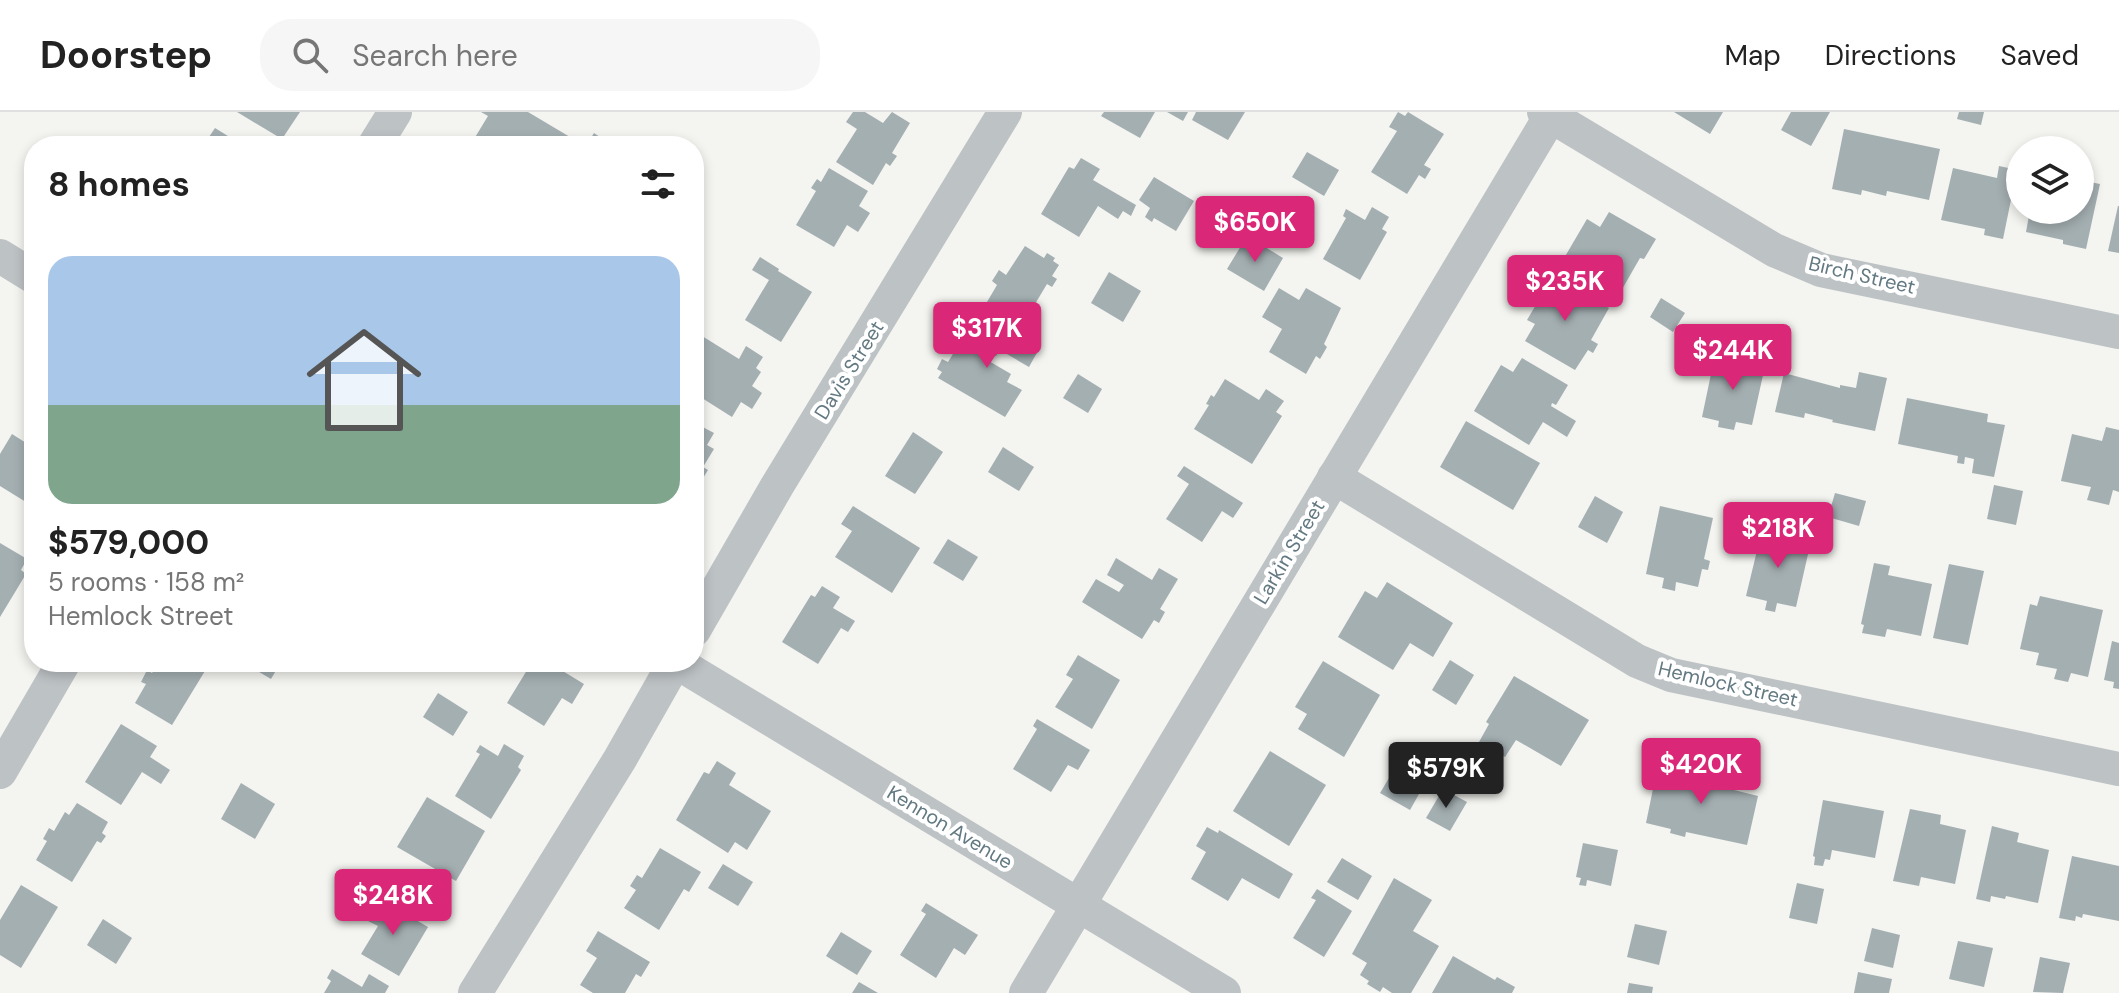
<!DOCTYPE html>
<meta charset="utf-8">
<style>
body{margin:0;font-family:"DM Sans",sans-serif;background:#f6f6f6;color:#222;height:100vh;display:flex;flex-direction:column;font-size:30px;white-space:nowrap}
*{box-sizing:border-box;margin:0}
p{font-size:26px;color:#767676}
.icon{flex:none;width:44px;height:44px;fill:none;stroke:currentColor;stroke-width:2;stroke-linecap:round;stroke-linejoin:round}
.map{position:relative;flex:1;overflow:hidden}
.side{position:absolute;left:24px;top:24px;width:680px;height:536px;display:flex;flex-direction:column;background:#fff;border-radius:32px;box-shadow:0 4px 12px #0003}
.side>*{flex:none}
.tools{position:absolute;left:2006px;top:24px;display:grid;gap:16px}
.tools a{display:grid;place-items:center;width:88px;height:88px;border-radius:50%;background:#fff;box-shadow:0 4px 12px #0003;font-size:40px}
.price{position:absolute;translate:-50% -68px;padding:0 18px;border-radius:8px;background:#db2777;color:#fff;font-size:26px;line-height:52px;filter:drop-shadow(0 2px 4px #0008)}
.price::after{content:'';position:absolute;left:50%;top:48px;width:24px;height:18px;margin-left:-12px;background:inherit;clip-path:polygon(0 0,100% 0,50% 100%)}
.price.selected{background:#222;color:#fff}
ul{padding:0;list-style:none}
li{display:grid;align-content:center;gap:16px;height:424px;padding:0 24px}
li+li{border-top:2px solid #e0e0e0}
li span{display:grid;place-items:center;height:248px;border-radius:24px;color:#555}
li>.icon{margin-inline-start:auto}
span .icon{width:144px;height:144px;fill:#fffc;stroke-width:1}
li b{font-size:34px}
h2{display:flex;justify-content:space-between;align-items:center;height:96px;padding:0 24px;font-size:34px}
header{display:flex;align-items:center;gap:48px;box-sizing:border-box;height:112px;padding:0 40px;background:#fff;border-bottom:2px solid #e0e0e0}
header strong{font-size:38px}
nav{display:flex;gap:44px;margin-inline-start:auto;font-size:28px}
.search{width:560px;height:72px;background:#f6f6f6;display:flex;align-items:center;gap:20px;box-sizing:border-box;padding:0 28px;border-radius:32px;color:#767676;font-size:30px}
.map>svg:first-child{display:block}
.building{fill:#a4afb2}
.lines{fill:none;stroke-linecap:round;stroke-linejoin:round}
.minor{stroke:#bdc2c5;stroke-width:34}
.labels{text-anchor:middle;dominant-baseline:central;stroke-width:8;stroke-linejoin:round;paint-order:stroke}
.street-label{font-size:20px;fill:#637982;stroke:#fff}
</style>
<header>
<strong>Doorstep</strong>
<div class="search"><svg class="icon" aria-label="search" viewBox="0 0 24 24"><circle cx="10" cy="10" r="6"/><path d="M15 15l6 6"/></svg>Search here</div>
<nav><a>Map</a><a>Directions</a><a>Saved</a></nav>
</header>
<div class="map">
<svg width="2119" height="881" viewBox="0 0 2119 881">
<rect width="100%" height="100%" fill="#f4f4f0"/>
<g class="building">
<polygon points="237,0 300,0 282,27"/>
<polygon points="481,0 528,0 570,25 565,34 544,34 534,28 530,34 525,31 523,34 475,34 471,32 488,4"/>
<polygon points="853,0 865,0 883,11 892,0 910,11 892,41 897,44 890,54 886,51 873,73 836,50 857,17 846,10"/>
<polygon points="1104,0 1155,0 1140,26 1101,4"/>
<polygon points="1167,0 1188,0 1183,9"/>
<polygon points="1196,0 1245,0 1228,28 1192,8"/>
<polygon points="1398,0 1405,4 1408,0 1444,22 1424,53 1431,57 1425,67 1419,63 1407,82 1371,60 1397,19 1389,15"/>
<polygon points="1674,0 1723,0 1710,22"/>
<polygon points="1791,0 1830,0 1811,34 1781,18"/>
<polygon points="1959,0 1984,0 1981,13 1957,7"/>
<polygon points="215,16 244,34 203,34"/>
<polygon points="1844,17 1940,37 1929,88 1887,79 1886,84 1862,78 1861,83 1832,77"/>
<polygon points="594,21 613,34 586,34"/>
<polygon points="1307,40 1339,58 1324,84 1292,65"/>
<polygon points="1081,46 1100,57 1093,68 1136,93 1131,104 1123,99 1118,107 1098,94 1079,125 1041,102 1069,55 1074,57"/>
<polygon points="1999,54 2013,57 2010,72 2014,73 2003,127 1984,123 1985,117 1941,108 1953,56 1997,66"/>
<polygon points="829,56 868,79 859,94 870,101 858,120 847,113 834,135 796,113 816,79 811,76 817,67 821,70"/>
<polygon points="1154,65 1194,89 1176,119 1154,106 1152,110 1145,105 1150,96 1139,88"/>
<polygon points="2080,68 2100,72 2086,137 2063,132 2063,128 2026,120 2030,98 2080,98"/>
<polygon points="2118,94 2119,94 2119,141 2108,139"/>
<polygon points="1372,95 1389,105 1382,117 1387,120 1360,168 1323,147 1346,106 1343,104 1346,97 1365,108"/>
<polygon points="1609,100 1656,127 1644,147 1640,146 1617,186 1560,153 1587,107 1600,115"/>
<polygon points="1247,124 1283,146 1264,179 1227,157"/>
<polygon points="1025,134 1044,146 1047,141 1055,146 1053,149 1059,153 1052,164 1057,167 1052,175 1047,172 1023,212 987,190 997,173 992,169 999,158 1006,163"/>
<polygon points="760,145 779,157 778,159 812,180 781,230 745,208 769,168 752,158"/>
<polygon points="1109,160 1141,179 1123,210 1091,191"/>
<polygon points="1553,164 1609,196 1591,228 1598,232 1593,241 1588,238 1575,258 1525,229 1535,212 1527,208"/>
<polygon points="1279,176 1299,188 1306,176 1341,196 1324,232 1327,235 1320,247 1316,244 1306,262 1269,240 1282,217 1262,205"/>
<polygon points="1661,186 1685,201 1673,220 1650,205"/>
<polygon points="1002,215 1039,237 1029,255 1000,238 996,244 985,238 982,245 1011,262 1007,270 1022,278 1005,305 938,266 942,260 937,257 942,247 948,250 959,232 964,234 972,221 992,233"/>
<polygon points="694,219 739,247 746,234 763,245 756,256 761,260 752,274 762,281 752,297 741,290 732,305 694,281"/>
<polygon points="1715,243 1765,254 1752,313 1736,310 1734,318 1718,315 1719,309 1702,305"/>
<polygon points="1522,246 1568,273 1556,293 1552,291 1551,294 1576,309 1567,325 1543,310 1529,333 1474,299 1501,253 1513,260"/>
<polygon points="1859,260 1887,266 1875,319 1832,310 1833,308 1805,301 1804,306 1775,300 1784,261 1840,276 1840,273 1856,276"/>
<polygon points="1078,262 1102,277 1088,301 1063,286"/>
<polygon points="1225,267 1259,288 1266,277 1284,289 1276,300 1282,304 1252,352 1194,317 1209,293 1206,292 1211,283 1214,285"/>
<polygon points="1907,286 1988,302 1987,310 2005,313 1994,365 1972,361 1974,347 1965,345 1964,352 1957,351 1958,344 1898,332"/>
<polygon points="1466,309 1540,351 1513,398 1440,355"/>
<polygon points="697,312 714,321 707,333 714,337 703,355 708,358 700,371 694,368 694,317"/>
<polygon points="2106,315 2119,318 2119,380 2113,378 2109,393 2087,388 2091,375 2061,369 2072,322 2102,329"/>
<polygon points="913,320 943,340 915,382 885,364"/>
<polygon points="12,322 34,336 34,395 0,374 0,342"/>
<polygon points="1003,335 1034,355 1019,379 988,360"/>
<polygon points="1184,354 1243,391 1233,406 1222,399 1202,430 1166,407 1189,372 1177,364"/>
<polygon points="1994,373 2023,379 2016,413 1987,407"/>
<polygon points="1835,381 1866,389 1859,414 1828,405"/>
<polygon points="1595,384 1623,400 1607,431 1578,415"/>
<polygon points="853,394 920,436 892,481 835,445 852,419 841,412"/>
<polygon points="1660,394 1713,406 1704,447 1710,449 1708,458 1702,457 1698,475 1676,470 1675,479 1662,476 1664,466 1646,462"/>
<polygon points="1762,418 1811,429 1796,495 1777,491 1775,500 1765,498 1767,489 1746,484"/>
<polygon points="948,427 978,445 963,469 933,451"/>
<polygon points="0,431 27,447 21,458 26,462 0,505"/>
<polygon points="1116,446 1152,468 1159,456 1178,467 1160,497 1165,500 1159,511 1154,508 1142,527 1082,490 1096,467 1119,480 1124,473 1107,463"/>
<polygon points="1874,451 1890,454 1888,463 1932,472 1921,524 1887,517 1885,525 1862,521 1864,513 1861,512"/>
<polygon points="1949,452 1984,459 1968,533 1933,526"/>
<polygon points="1387,470 1453,511 1433,545 1410,531 1393,558 1338,525 1365,479 1377,486"/>
<polygon points="822,474 840,485 833,496 855,509 848,520 841,516 818,552 782,530 811,483 815,485"/>
<polygon points="2040,484 2103,498 2088,565 2071,561 2068,570 2054,567 2057,557 2036,553 2039,541 2020,537 2030,492 2037,494"/>
<polygon points="2112,529 2119,531 2119,577 2113,576 2114,570 2104,568"/>
<polygon points="1078,543 1120,568 1092,617 1055,595 1073,567 1066,563"/>
<polygon points="1450,548 1474,563 1456,593 1432,578"/>
<polygon points="1323,549 1380,583 1344,645 1298,617 1307,602 1295,595"/>
<polygon points="159,550 200,550 208,554 172,613 135,591 146,572 141,570 147,558 152,561"/>
<polygon points="242,550 281,550 271,567"/>
<polygon points="532,550 548,550 584,572 572,592 562,586 544,614 507,591"/>
<polygon points="1514,564 1589,608 1561,654 1516,628 1505,645 1479,630 1489,612 1486,610"/>
<polygon points="438,581 468,600 453,624 423,605"/>
<polygon points="1037,607 1090,638 1078,658 1068,653 1051,680 1013,657 1037,617 1033,614"/>
<polygon points="121,612 157,634 150,645 170,658 161,672 142,660 121,693 85,670"/>
<polygon points="504,632 524,644 518,655 521,658 491,707 455,684 480,642 476,640 480,633 498,644"/>
<polygon points="1270,639 1326,673 1289,734 1233,699"/>
<polygon points="717,649 736,661 729,673 771,699 747,738 735,730 728,741 676,708 704,660 709,662"/>
<polygon points="1395,656 1424,673 1410,698 1380,681"/>
<polygon points="1695,658 1732,666 1730,677 1758,684 1747,733 1686,720 1685,725 1670,721 1671,717 1646,711 1653,677 1643,675 1646,662 1656,664 1656,660 1684,666 1685,663 1694,664"/>
<polygon points="241,671 275,692 255,727 221,707"/>
<polygon points="1443,677 1467,690 1450,719 1426,706"/>
<polygon points="427,685 485,719 456,769 397,735"/>
<polygon points="1823,688 1884,699 1875,746 1832,738 1830,748 1825,747 1823,754 1814,753 1815,745 1813,744"/>
<polygon points="77,691 108,710 102,721 106,724 101,731 97,729 72,770 36,748 47,729 43,727 49,716 54,719 65,700 69,703"/>
<polygon points="1910,697 1941,703 1940,712 1966,718 1955,772 1921,765 1919,774 1893,769"/>
<polygon points="1992,714 2019,721 2017,730 2049,738 2038,791 2006,784 2005,787 1991,784 1990,790 1976,787"/>
<polygon points="1207,715 1218,721 1219,718 1293,762 1279,787 1242,766 1228,789 1191,767 1206,740 1196,734"/>
<polygon points="1583,731 1618,738 1611,774 1587,768 1586,774 1579,773 1581,766 1576,765"/>
<polygon points="660,736 701,760 689,780 684,777 659,818 624,796 636,778 630,774 637,763 642,766"/>
<polygon points="2072,744 2119,754 2119,809 2083,802 2082,806 2076,804 2075,809 2059,806"/>
<polygon points="1342,746 1372,764 1358,788 1327,770"/>
<polygon points="723,752 753,770 738,794 708,776"/>
<polygon points="1394,766 1432,788 1413,819 1439,834 1411,881 1392,881 1383,875 1380,880 1367,872 1369,869 1360,863 1367,851 1352,842"/>
<polygon points="1797,771 1824,777 1817,812 1789,806"/>
<polygon points="21,773 58,795 21,856 0,843 0,808"/>
<polygon points="1317,777 1352,799 1324,845 1293,826 1316,788 1311,786"/>
<polygon points="378,786 428,815 399,864 361,842 378,814 366,808"/>
<polygon points="926,791 978,823 965,843 954,836 936,866 900,843 926,802 921,799"/>
<polygon points="103,807 132,826 116,852 87,833"/>
<polygon points="1635,812 1667,819 1659,853 1627,845"/>
<polygon points="1872,816 1900,823 1893,856 1864,849"/>
<polygon points="598,819 650,850 641,865 636,862 625,881 593,881 580,873 597,846 586,839"/>
<polygon points="841,820 872,839 857,863 826,844"/>
<polygon points="1958,829 1993,836 1984,875 1949,867"/>
<polygon points="1453,844 1495,868 1497,865 1515,875 1512,881 1432,881"/>
<polygon points="2040,845 2070,851 2063,881 2033,880"/>
<polygon points="332,857 362,875 369,862 389,874 385,881 324,881 331,869 327,866"/>
<polygon points="1858,860 1892,867 1889,881 1854,881"/>
<polygon points="859,870 878,881 852,881"/>
<polygon points="1629,871 1653,875 1652,881 1627,881"/>
</g>
<g class="lines">
<g class="minor">
<polyline points="1544,0 1774,138 1821,158 2119,220"/>
<polyline points="374,34 395,0"/>
<polyline points="0,144 34,165"/>
<polyline points="1334,365 1637,549 1671,563 2119,657"/>
<polyline points="694,518 777,374 1005,0"/>
<polyline points="676,550 1224,881"/>
<polyline points="0,660 64,550"/>
<polyline points="475,881 620,647 675,550"/>
<polyline points="1026,881 1553,0"/>
</g>
</g>
<g class="labels">
<g class="street-label">
<text transform="translate(1862 163) rotate(13)">Birch Street</text>
<text transform="translate(849 258) rotate(-58)">Davis Street</text>
<text transform="translate(1289 440) rotate(-59)">Larkin Street</text>
<text transform="translate(1728 572) rotate(13)">Hemlock Street</text>
<text transform="translate(950 715) rotate(31)">Kennon Avenue</text>
</g>
</g>
</svg>
<div class="tools">
<a><svg class="icon" aria-label="layers" viewBox="0 0 24 24"><path d="M12 4l9 5-9 5-9-5zM3 14l9 5 9-5"/></svg></a>
</div>
<b class="price" style="left:1255px;top:152px">$650K</b>
<b class="price" style="left:1565px;top:211px">$235K</b>
<b class="price" style="left:987px;top:258px">$317K</b>
<b class="price" style="left:1733px;top:280px">$244K</b>
<b class="price" style="left:1778px;top:458px">$218K</b>
<b class="price" style="left:1701px;top:694px">$420K</b>
<b class="price selected" style="left:1446px;top:698px">$579K</b>
<b class="price" style="left:393px;top:825px">$248K</b>
<section class="side">
<h2>8 homes<svg class="icon" aria-label="filters" viewBox="0 0 24 24"><path d="M4 7h16M4 17h16"/><circle cx="9" cy="7" r="2"/><circle cx="15" cy="17" r="2"/></svg></h2>
<ul>
<li><span style="background:linear-gradient(#a9c7e8 60%,#7fa58c 0)"><svg class="icon" aria-label="home" viewBox="0 0 24 24"><path d="M3 11l9-7 9 7M6 9v11h12V9"/></svg></span><div><b>$579,000</b><p>5 rooms · 158 m²</p><p>Hemlock Street</p></div></li>
</ul>
</section>
</div>
